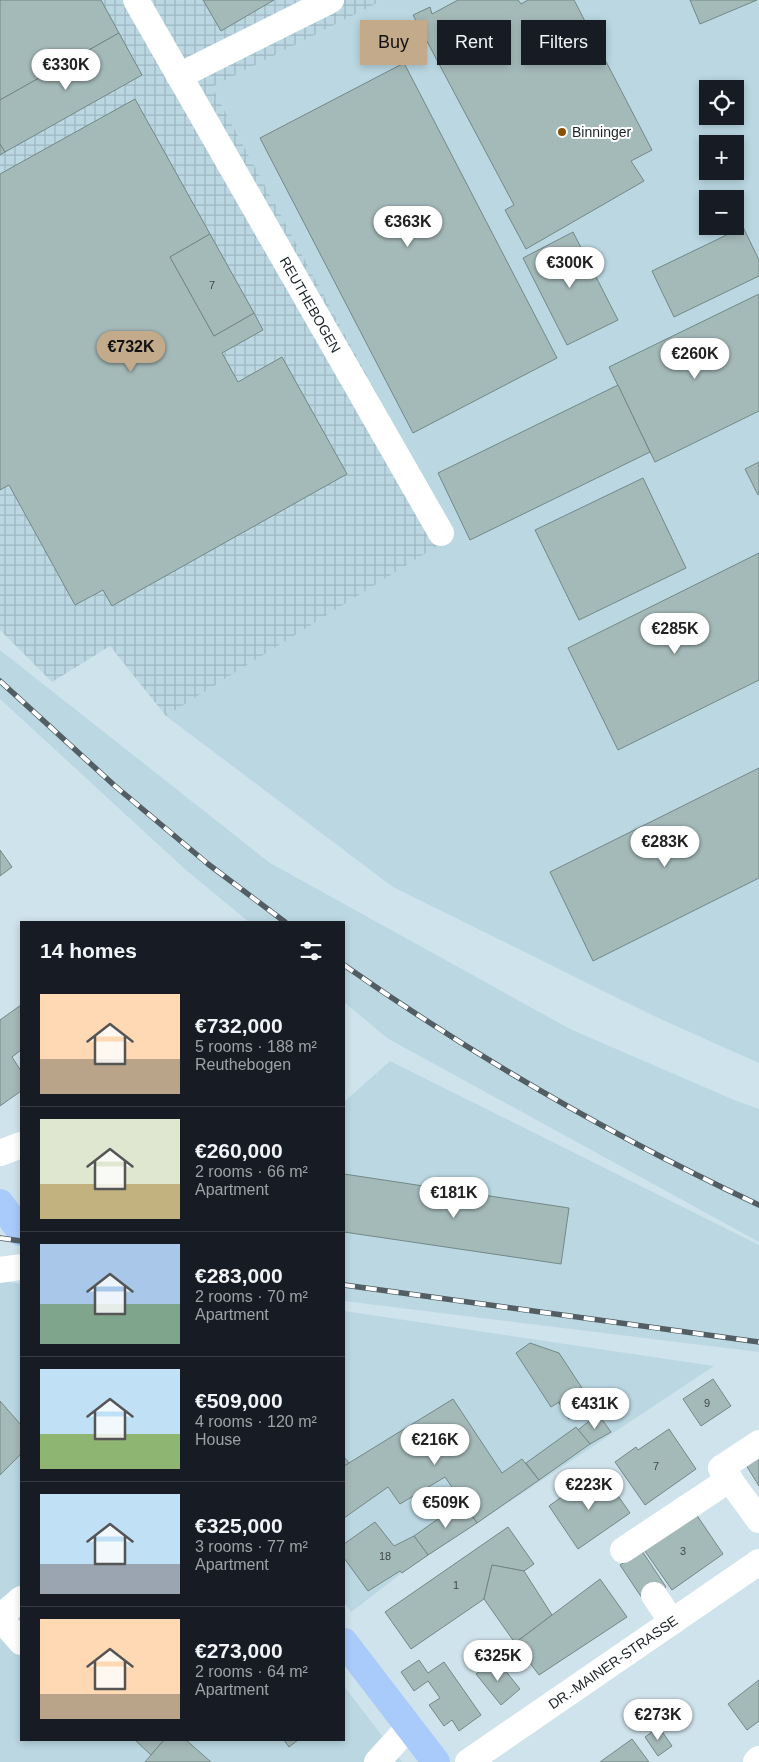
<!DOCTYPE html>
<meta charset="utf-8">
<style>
body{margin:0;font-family:Helvetica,sans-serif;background:#20242c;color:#f1f3f6;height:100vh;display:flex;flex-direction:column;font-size:19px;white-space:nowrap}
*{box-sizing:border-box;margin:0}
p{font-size:16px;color:#9ea1a6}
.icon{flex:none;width:28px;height:28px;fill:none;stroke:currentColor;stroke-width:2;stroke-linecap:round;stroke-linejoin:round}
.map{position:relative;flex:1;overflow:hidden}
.drawer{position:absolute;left:20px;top:921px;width:325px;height:820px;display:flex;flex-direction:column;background:#171b24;border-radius:0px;box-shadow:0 2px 8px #0003}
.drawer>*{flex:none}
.banner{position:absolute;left:360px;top:20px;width:324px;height:45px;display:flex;gap:10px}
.buttons{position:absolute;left:699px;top:80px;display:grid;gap:10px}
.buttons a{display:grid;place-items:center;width:45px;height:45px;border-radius:0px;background:#171b24;box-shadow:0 2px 8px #0003;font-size:25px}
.price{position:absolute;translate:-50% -42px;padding:0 11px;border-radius:18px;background:#fff;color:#222;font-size:16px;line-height:32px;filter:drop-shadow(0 1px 2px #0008)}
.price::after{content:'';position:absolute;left:50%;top:30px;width:15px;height:11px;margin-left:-8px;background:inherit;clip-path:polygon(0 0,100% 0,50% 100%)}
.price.on{background:#c2aa8a;color:#111}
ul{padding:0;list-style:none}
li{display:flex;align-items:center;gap:15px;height:125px;padding:0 20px}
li+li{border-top:1px solid #363941}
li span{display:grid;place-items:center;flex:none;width:140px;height:100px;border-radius:0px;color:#555}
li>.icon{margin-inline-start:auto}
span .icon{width:60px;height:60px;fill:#fffc;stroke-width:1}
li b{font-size:21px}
h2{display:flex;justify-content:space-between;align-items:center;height:60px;padding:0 20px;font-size:21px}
.pill{padding:0 18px;border-radius:0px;background:#171b24;box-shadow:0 2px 8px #0003;font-size:18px;line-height:45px}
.pill.on{background:#c2aa8a;color:#111}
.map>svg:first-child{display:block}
.built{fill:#bad7e2;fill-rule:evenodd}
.industrial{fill:url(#industrial-grid)}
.building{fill:#a4bab9;stroke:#738887}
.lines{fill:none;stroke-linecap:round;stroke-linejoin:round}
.minor{stroke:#fff;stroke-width:26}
.major{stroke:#a9cbfb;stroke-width:28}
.rail-casing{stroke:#525e63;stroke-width:5.5}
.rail{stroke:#fff;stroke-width:4;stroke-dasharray:11;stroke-linecap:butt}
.poi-dot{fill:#895006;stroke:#fff;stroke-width:2}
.labels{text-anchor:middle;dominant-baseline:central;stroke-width:4;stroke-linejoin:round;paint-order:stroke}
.number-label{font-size:11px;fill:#3e4a4c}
.poi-label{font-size:14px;fill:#1c2427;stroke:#fff;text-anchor:start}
.street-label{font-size:14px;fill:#1c2427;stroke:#fff}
</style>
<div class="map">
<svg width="759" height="1762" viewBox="0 0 759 1762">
<defs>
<pattern id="industrial-grid" width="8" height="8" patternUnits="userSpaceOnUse" patternTransform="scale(1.25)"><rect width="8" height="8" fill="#bad7e2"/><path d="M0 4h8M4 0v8" fill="none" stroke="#9fb8c2"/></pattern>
</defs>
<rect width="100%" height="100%" fill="#cfe3ec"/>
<g class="built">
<path d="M383,0h376v1063l-103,-46 -263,-130 -227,-171 286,-180 -240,-449zM708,89h27v27h-27zM708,144h27v27h-27zM708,199h27v27h-27z"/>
<polygon points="0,650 270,863 570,1029 734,1100 759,1109 759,1242 387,1038 344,1002 344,922 249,922 186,870 0,699"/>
<polygon points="390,1061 759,1245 759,1352 344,1301 344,1102"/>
<polygon points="0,1281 21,1284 21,1740 344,1740 344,1686 402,1762 0,1762"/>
<polygon points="344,1311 714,1366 402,1573 351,1612 344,1602"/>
</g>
<polygon class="industrial" points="0,0 383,0 212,87 453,536 166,716 110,646 52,682 0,630"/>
<g class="building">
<polygon points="0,0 101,0 119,33 0,100"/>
<polygon points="203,0 274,0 221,31"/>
<polygon points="458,0 518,0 521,4 528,0 574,0 652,150 631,161 644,181 526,249 505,210 514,205 413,15 430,7 432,14"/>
<polygon points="690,0 757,0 700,24"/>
<polygon points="119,33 142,75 5,152 0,144 0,100"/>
<polygon points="404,63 557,358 413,433 260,138"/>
<polygon points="135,99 210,234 170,257 214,336 254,313 263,330 222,353 238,382 282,357 347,474 112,606 103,590 75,605 9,485 0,490 0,174"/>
<polygon points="0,144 5,152 0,155"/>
<polygon points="743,227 759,260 759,276 674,317 652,271"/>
<polygon points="573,232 618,320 567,345 523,258"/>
<polygon points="210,234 254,313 214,336 170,257"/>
<polygon points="759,294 759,411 655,462 609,367"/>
<polygon points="618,385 650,452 470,540 438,473"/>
<polygon points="759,462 759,494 758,495 745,469"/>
<polygon points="643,478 686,568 579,620 535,530"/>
<polygon points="759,553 759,680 618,750 568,648"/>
<polygon points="759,768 759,878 593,961 550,872"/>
<polygon points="0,850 12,867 0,876"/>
<polygon points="21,1005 21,1050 12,1057 21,1071 21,1091 0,1106 0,1020"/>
<polygon points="344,1174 569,1208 561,1264 344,1232"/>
<polygon points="530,1343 559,1353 582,1388 551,1407 516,1353"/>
<polygon points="713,1379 731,1406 701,1426 683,1399"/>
<polygon points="579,1390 589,1405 569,1419 559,1403"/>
<polygon points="453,1399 502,1473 522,1459 539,1480 477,1523 445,1477 400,1504 388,1487 344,1518 344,1466"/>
<polygon points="0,1401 21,1425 21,1454 0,1475"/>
<polygon points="598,1414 611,1432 590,1444 578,1430"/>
<polygon points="576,1427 590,1444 539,1480 526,1463"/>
<polygon points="669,1429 696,1469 645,1505 615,1462 636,1447 638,1450"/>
<polygon points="344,1457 349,1463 344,1466"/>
<polygon points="759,1457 759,1486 746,1465"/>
<polygon points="602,1473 630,1513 578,1549 549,1506 570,1491 572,1494"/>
<polygon points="462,1502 477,1523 428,1555 414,1536"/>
<polygon points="696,1514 723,1554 672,1590 642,1547"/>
<polygon points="375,1522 394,1546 414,1536 428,1555 402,1573 400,1571 368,1591 344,1558 344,1544"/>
<polygon points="508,1527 534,1564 524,1571 492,1565 484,1599 411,1649 385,1612"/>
<polygon points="642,1551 666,1587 644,1601 620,1565"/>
<polygon points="492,1565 524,1571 552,1615 515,1643 484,1599"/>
<polygon points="600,1579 627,1617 539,1675 515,1643"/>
<polygon points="496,1659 520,1689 501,1705 476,1674"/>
<polygon points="419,1660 428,1673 444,1662 481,1715 459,1731 452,1720 444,1726 429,1705 440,1698 428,1681 414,1691 401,1672"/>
<polygon points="759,1680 759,1721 747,1730 728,1704"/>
<polygon points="659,1727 672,1746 658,1756 645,1737"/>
<polygon points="632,1739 649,1762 600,1762"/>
<polygon points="135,1740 164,1740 151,1755"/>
<polygon points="164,1740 186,1740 211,1762 145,1762"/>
<polygon points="284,1740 298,1740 289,1747"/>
</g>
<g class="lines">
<g class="minor">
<path id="s1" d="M136,0l305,533"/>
<polyline points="179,76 331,0"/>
<polyline points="0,1153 21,1145"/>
<polyline points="0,1270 21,1267"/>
<polyline points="759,1443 721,1468 759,1520"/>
<polyline points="623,1550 730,1479"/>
<polyline points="654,1595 672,1622"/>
<polyline points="0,1617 21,1599"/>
<polyline points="0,1618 21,1642"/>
<polyline points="377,1762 408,1728"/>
<path id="s2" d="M468,1762l291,-200"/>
<polyline points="756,1762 759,1759"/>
</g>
<g class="major">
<polyline points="0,1203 21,1232"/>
<polyline points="344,1642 436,1762"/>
</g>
<g class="rail-casing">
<g id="rail">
<polyline points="0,681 115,786 208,864 285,922"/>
<path d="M344,965c131,92 270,172 415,240"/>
<polyline points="0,1238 21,1241"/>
<polyline points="344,1285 759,1342"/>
</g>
</g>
<use href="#rail" class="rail"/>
</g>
<circle class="poi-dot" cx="562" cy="132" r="5"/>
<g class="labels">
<g class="number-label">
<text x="212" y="285">7</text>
<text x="707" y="1403">9</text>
<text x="656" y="1466">7</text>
<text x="683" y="1551">3</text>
<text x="385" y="1556">18</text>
<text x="456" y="1585">1</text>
</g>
<g class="poi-label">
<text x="572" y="132">Binninger</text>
</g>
<g class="street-label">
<text stroke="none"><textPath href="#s1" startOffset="351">REUTHEBOGEN</textPath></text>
<text stroke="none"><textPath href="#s2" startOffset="176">DR.-MAINER-STRASSE</textPath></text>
</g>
</g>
</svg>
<div class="buttons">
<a><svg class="icon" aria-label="locate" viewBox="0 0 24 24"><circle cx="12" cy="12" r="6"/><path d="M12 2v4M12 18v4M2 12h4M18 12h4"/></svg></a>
<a>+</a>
<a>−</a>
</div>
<b class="price" style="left:66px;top:91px">€330K</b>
<b class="price" style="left:408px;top:248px">€363K</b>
<b class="price" style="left:570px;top:289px">€300K</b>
<b class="price on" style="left:131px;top:373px">€732K</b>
<b class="price" style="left:695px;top:380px">€260K</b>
<b class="price" style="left:675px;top:655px">€285K</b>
<b class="price" style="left:665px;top:868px">€283K</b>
<b class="price" style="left:454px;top:1219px">€181K</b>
<b class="price" style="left:595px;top:1430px">€431K</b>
<b class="price" style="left:435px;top:1466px">€216K</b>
<b class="price" style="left:589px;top:1511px">€223K</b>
<b class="price" style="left:446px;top:1529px">€509K</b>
<b class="price" style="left:498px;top:1682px">€325K</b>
<b class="price" style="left:658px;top:1741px">€273K</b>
<div class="banner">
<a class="pill on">Buy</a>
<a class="pill">Rent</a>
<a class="pill">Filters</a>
</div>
<section class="drawer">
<h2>14 homes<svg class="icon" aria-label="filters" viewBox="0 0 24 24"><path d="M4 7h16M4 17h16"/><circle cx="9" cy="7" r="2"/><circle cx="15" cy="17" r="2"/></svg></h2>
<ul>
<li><span style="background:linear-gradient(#ffd9b3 65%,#b9a48a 0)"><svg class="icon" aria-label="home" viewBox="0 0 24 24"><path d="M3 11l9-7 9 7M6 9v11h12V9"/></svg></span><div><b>€732,000</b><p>5 rooms · 188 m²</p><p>Reuthebogen</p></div></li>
<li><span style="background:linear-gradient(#dfe7d0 65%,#c2b280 0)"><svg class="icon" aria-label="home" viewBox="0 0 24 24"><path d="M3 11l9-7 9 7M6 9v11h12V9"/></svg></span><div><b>€260,000</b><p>2 rooms · 66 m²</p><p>Apartment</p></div></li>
<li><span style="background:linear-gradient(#a9c7e8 60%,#7fa58c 0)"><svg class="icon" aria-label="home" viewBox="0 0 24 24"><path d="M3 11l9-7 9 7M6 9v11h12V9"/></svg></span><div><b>€283,000</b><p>2 rooms · 70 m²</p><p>Apartment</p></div></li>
<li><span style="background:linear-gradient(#bfe0f5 65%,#8fb573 0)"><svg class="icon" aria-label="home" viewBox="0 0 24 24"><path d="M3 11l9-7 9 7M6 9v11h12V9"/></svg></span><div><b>€509,000</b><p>4 rooms · 120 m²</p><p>House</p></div></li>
<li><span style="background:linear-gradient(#bfe0f5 70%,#9aa5b1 0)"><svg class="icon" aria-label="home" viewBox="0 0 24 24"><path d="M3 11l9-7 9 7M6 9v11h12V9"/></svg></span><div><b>€325,000</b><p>3 rooms · 77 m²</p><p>Apartment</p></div></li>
<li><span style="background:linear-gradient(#ffd9b3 75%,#b9a48a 0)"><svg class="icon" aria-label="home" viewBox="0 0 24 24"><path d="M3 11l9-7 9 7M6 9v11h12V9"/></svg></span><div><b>€273,000</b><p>2 rooms · 64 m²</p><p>Apartment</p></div></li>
</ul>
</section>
</div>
